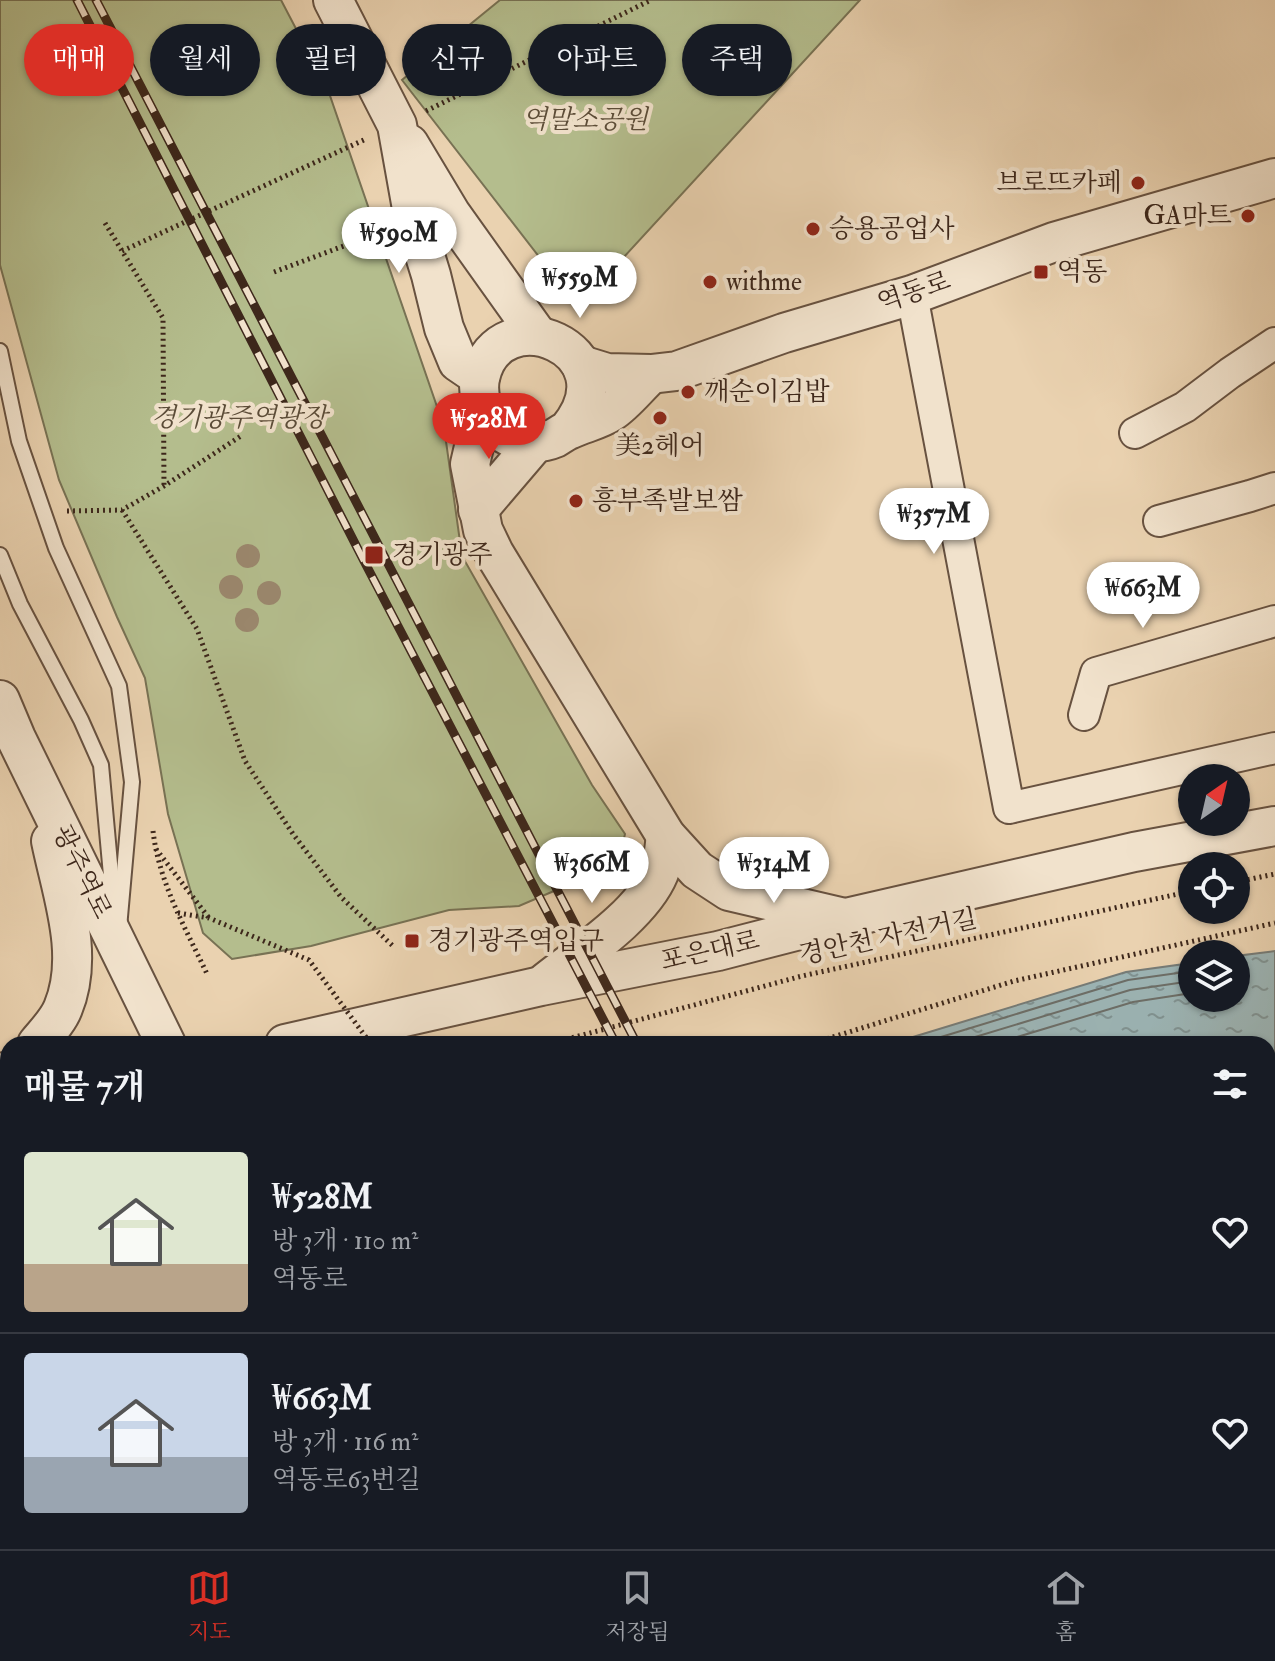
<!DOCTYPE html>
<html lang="ko">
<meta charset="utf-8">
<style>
body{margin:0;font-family:"IM FELL Double Pica","Noto Serif KR",serif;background:#20242c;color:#f1f3f6;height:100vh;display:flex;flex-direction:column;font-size:30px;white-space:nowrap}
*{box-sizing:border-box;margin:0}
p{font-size:26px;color:#9ea1a6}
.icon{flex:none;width:44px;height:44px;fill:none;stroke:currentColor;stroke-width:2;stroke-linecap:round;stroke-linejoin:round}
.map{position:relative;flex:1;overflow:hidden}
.panel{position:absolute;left:0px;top:1036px;width:1276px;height:514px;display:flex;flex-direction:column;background:#171b24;border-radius:24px 24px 0 0;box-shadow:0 2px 6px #0004}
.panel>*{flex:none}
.top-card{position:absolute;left:24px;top:24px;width:800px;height:72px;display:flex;gap:16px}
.needle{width:52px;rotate:34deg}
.controls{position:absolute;left:1178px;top:764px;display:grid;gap:16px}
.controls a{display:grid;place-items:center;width:72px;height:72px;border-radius:50%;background:#171b24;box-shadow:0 2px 6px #0004;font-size:40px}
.price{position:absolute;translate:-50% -68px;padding:0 18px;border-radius:28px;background:#fff;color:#222;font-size:26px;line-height:52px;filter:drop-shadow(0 2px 4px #0008)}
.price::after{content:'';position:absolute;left:50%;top:48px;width:24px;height:18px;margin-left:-12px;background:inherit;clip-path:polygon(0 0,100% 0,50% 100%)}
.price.selected{background:#d93025;color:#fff}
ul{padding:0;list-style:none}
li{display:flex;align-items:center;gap:24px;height:200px;padding:0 24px}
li+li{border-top:2px solid #363941}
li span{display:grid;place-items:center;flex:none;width:224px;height:160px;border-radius:8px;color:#555}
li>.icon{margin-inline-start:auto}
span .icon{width:96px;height:96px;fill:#fffc;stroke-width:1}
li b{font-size:34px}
h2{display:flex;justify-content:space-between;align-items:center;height:96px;padding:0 24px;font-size:34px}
.chip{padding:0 28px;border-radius:36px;background:#171b24;box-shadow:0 2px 6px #0004;font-size:28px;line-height:72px}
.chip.selected{background:#d93025;color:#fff}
.menu{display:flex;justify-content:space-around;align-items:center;height:112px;border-top:2px solid #363941;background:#171b24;font-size:22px;color:#9ea1a6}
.menu a{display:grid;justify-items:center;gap:4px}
.menu .selected{color:#d93025}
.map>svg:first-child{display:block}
.green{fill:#b4bd8d;stroke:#787254;stroke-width:2}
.water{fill:url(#water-ripples);stroke:#767c78;stroke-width:2}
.pier{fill:#ead2b0}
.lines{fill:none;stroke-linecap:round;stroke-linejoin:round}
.shore{stroke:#6c6e68;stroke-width:2}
.service-casing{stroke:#685240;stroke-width:18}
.minor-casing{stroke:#685240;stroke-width:34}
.tertiary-casing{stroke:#685240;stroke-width:42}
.path{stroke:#3d271b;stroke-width:5;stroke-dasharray:2 4;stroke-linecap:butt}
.service{stroke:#f1e2cc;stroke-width:14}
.minor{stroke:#f1e2cc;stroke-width:30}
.tertiary{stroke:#f1e2cc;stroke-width:38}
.rail-casing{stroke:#3d271b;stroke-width:9}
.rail{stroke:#f1e2cc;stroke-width:6;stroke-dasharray:18;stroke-linecap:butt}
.path-bridge{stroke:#3d271b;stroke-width:5;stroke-dasharray:2 4;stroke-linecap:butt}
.tree{fill:#9b886e}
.poi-dot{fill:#8f2418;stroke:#f1e2cc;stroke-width:3}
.labels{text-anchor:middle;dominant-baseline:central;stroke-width:8;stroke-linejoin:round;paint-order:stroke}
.park-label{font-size:26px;font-style:italic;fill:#5b4c38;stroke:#f1e2cc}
.poi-label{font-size:26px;fill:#3d271b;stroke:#f1e2cc;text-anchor:start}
.street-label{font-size:26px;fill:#3d271b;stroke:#f1e2cc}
</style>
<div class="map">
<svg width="1275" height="1549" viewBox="0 0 1275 1549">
<defs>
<pattern id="water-ripples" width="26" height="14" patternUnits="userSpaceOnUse" patternTransform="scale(2)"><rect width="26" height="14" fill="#9cb5b6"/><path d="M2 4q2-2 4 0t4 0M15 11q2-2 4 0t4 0" fill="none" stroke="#809393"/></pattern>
</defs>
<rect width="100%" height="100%" fill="#ead2b0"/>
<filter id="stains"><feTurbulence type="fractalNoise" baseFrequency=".0025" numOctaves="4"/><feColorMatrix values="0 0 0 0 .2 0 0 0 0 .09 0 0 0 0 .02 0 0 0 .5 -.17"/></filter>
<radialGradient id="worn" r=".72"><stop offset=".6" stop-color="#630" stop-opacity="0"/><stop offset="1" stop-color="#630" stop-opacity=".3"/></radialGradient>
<g class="green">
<polygon points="0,0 281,0 328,90 444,427 462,556 592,785 625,834 620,856 589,876 519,906 449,910 311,946 232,959 203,933 168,814 145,678 117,617 59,480 0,265"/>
<polygon points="500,0 860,0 578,307 402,80"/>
</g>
<g class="water">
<polygon points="1275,951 1275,1447 1268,1454 1268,1044 890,1044 1126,972 1192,963 1192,998 1236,998 1236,956"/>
<polygon points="8,1369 8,1542 1178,1542 1170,1549 0,1549 0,1373"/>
</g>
<polygon class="pier" points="860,1542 920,1542 923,1549 863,1549"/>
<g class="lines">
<g class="shore">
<polyline points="918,1044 1128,980 1192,971"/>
<polyline points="952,1044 1130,990 1192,981"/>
<polyline points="994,1044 1133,1002 1192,993"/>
</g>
<g class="service-casing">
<g id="service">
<polyline points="0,351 19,441 56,548 119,686 132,782 119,928"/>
<polyline points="0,555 20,604 81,720 101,765 114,908"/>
</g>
</g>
<g class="minor-casing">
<g id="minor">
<polyline points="912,295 1009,808 1275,748"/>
<polyline points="1135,433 1185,407 1230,373 1275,343"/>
<polyline points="1159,521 1250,496 1275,488"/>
<polyline points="1084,715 1096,673 1275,621"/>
</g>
</g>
<g class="tertiary-casing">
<g id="tertiary">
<polyline points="333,0 397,125 414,220 431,275 444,328 458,362 480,377"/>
<polyline points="409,144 451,214 538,336"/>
<polyline points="581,365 607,373 651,374 677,371 784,333 912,295 1054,242 1275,178"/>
<polyline points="483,408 470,464 483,530 494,553 666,836 697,870 729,891 840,917"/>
<path d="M568,430c67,-81 -70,-136 -88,-52 -3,16 2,34 13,46 15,17 41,23 62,14 5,-3 10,-7 16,-9 13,-6 28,-9 40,-17 14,-9 27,-26 40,-38"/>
<polyline points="478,510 536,442"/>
<polyline points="0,700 16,738 166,1044"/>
<path d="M546,982c35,-28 95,-66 113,-109 5,-11 5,-25 7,-37"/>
<path d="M37,1044c9,-11 21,-23 26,-36 22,-53 -1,-113 -12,-167"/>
<polyline points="285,1044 541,986 718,951 846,918 1134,852 1275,826"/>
<polyline points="0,1077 8,1071"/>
<polyline points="0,1106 8,1104"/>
</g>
</g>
<g class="path">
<polyline points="426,111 651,0"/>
<polyline points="105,223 163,318 164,486"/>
<polyline points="122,251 366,139"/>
<polyline points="274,272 381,232"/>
<polyline points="122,510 197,629 245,761 293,834 341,897 395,948"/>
<polyline points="67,511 122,510 164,486 241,436"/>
<path d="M153,831c6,52 33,98 55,145"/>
<polyline points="156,849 209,918"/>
<polyline points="1236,882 1275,874"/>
<polyline points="549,1044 802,976 1192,891"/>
<polyline points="810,1044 1014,981 1275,923"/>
<polyline points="0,1208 8,1205"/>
<polyline points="0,1324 8,1321"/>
<polyline points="664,1542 668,1549"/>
</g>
<use href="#service" class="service"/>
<use href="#minor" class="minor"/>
<use href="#tertiary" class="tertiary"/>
<g class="rail-casing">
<g id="rail">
<polyline points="77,0 364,561 616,1044"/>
<polyline points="96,0 637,1044"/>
<polyline points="875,1542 878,1549"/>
<polyline points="896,1542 900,1549"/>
</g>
</g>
<use href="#rail" class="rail"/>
<polyline class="path-bridge" points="178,913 209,918 309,960 371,1044"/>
</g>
<g class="tree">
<circle cx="248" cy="556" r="12"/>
<circle cx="231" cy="587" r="12"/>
<circle cx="269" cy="593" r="12"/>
<circle cx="247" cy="620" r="12"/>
</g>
<g class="poi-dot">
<circle cx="1138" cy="183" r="8"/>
<circle cx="1248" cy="216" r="8"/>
<circle cx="813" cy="229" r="8"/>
<rect x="1033" y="264" width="16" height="16" rx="4"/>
<circle cx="710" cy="282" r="8"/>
<circle cx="688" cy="392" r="8"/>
<circle cx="660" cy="418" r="8"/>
<circle cx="576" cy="501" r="8"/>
<rect x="364" y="545" width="20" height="20" rx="4"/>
<rect x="404" y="933" width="16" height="16" rx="4"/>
</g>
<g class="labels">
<g class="park-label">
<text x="585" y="120">역말소공원</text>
<text x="239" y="418">경기광주역광장</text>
</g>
<g class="poi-label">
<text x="1122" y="183" text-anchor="end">브로뜨카페</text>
<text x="1232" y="216" text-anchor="end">GA마트</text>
<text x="829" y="229">승용공업사</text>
<text x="1057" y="272">역동</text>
<text x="726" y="282">withme</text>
<text x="704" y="392">깨순이김밥</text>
<text x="660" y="446" text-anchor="middle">美2헤어</text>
<text x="592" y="501">흥부족발보쌈</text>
<text x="392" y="555">경기광주</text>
<text x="428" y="941">경기광주역입구</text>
</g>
<g class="street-label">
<text transform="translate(914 292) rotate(-19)">역동로</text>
<text transform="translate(82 872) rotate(64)">광주역로</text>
<text transform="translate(888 937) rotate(-12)">경안천 자전거길</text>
<text transform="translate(710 951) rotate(-13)">포은대로</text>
</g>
</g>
<rect width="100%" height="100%" filter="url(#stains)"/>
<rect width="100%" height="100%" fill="url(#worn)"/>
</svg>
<div class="controls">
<a><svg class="needle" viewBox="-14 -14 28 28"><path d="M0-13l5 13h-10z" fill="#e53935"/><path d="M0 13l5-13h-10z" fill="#9ea1a6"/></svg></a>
<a><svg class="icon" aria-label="locate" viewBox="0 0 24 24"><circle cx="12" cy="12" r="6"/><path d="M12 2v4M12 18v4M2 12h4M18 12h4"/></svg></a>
<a><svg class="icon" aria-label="layers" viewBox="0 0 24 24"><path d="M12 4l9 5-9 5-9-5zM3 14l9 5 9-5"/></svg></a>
</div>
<b class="price" style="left:399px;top:275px">₩590M</b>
<b class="price" style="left:580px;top:320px">₩559M</b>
<b class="price selected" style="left:489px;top:461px">₩528M</b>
<b class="price" style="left:934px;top:556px">₩357M</b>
<b class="price" style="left:1143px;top:630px">₩663M</b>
<b class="price" style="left:592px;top:905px">₩366M</b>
<b class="price" style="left:774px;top:905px">₩314M</b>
<div class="top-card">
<a class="chip selected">매매</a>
<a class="chip">월세</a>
<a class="chip">필터</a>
<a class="chip">신규</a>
<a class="chip">아파트</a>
<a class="chip">주택</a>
</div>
<section class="panel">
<h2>매물 7개<svg class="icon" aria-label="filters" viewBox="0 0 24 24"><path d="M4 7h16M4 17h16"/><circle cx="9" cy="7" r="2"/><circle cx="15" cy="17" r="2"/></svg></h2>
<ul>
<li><span style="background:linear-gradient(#dfe7d0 70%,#b9a48a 0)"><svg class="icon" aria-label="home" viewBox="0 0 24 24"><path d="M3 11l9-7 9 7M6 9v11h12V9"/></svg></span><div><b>₩528M</b><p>방 3개 · 110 m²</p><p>역동로</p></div><svg class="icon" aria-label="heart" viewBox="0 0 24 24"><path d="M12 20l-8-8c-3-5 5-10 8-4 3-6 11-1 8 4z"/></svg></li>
<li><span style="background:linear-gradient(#c9d6e8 65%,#9aa5b1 0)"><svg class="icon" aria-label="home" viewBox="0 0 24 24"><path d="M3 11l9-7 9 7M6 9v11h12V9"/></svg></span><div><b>₩663M</b><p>방 3개 · 116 m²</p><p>역동로63번길</p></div><svg class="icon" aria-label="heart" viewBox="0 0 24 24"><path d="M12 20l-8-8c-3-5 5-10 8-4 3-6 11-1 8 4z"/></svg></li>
</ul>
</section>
</div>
<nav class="menu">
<a class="selected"><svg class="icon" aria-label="map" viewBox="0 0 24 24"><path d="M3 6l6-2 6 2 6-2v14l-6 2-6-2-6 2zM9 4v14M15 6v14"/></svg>지도</a>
<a><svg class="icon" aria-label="saved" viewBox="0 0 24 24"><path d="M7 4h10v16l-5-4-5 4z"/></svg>저장됨</a>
<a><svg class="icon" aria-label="home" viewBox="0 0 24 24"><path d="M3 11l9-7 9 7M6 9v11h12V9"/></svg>홈</a>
</nav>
